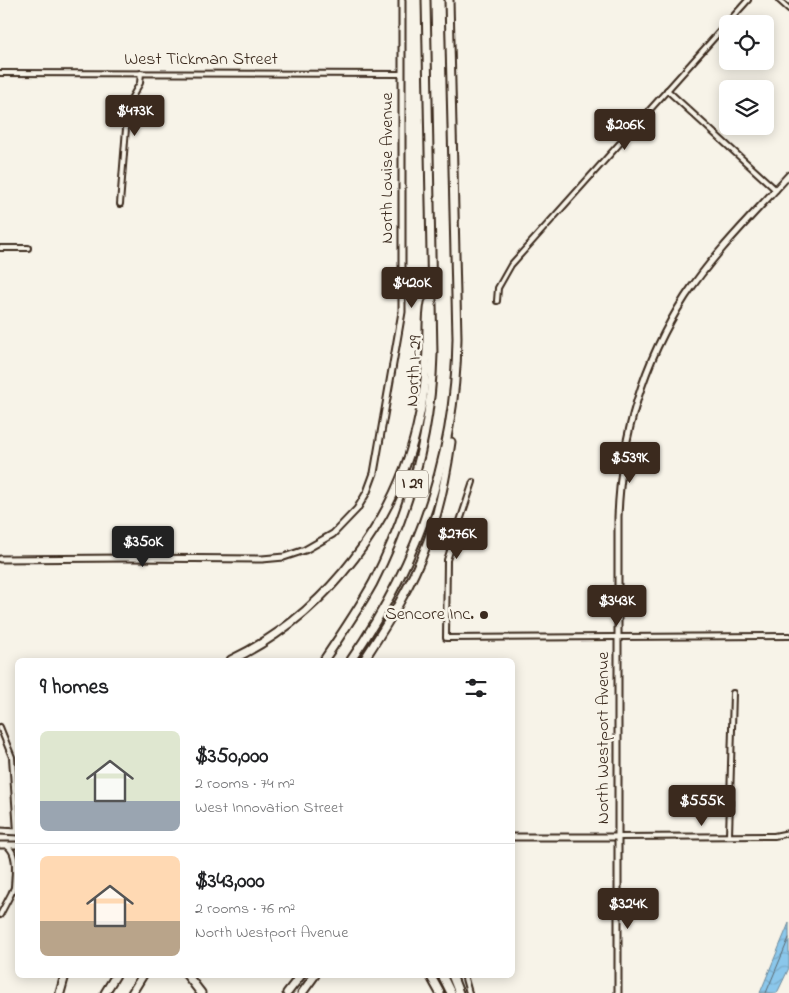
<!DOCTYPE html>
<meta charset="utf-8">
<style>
body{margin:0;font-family:"Indie Flower",sans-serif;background:#f2f2f2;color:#202124;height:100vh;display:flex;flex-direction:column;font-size:19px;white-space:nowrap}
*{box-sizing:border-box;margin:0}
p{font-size:16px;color:#757577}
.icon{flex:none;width:28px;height:28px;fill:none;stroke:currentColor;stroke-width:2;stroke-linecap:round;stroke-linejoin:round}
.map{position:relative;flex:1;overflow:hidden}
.panel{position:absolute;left:15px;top:658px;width:500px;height:320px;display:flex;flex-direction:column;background:#fff;border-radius:8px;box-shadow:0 2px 12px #0003}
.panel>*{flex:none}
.fabs{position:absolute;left:719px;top:15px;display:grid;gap:10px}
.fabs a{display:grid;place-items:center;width:55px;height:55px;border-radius:8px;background:#fff;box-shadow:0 2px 12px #0003;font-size:25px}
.price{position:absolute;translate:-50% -42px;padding:0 11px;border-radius:5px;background:#3b2a1e;color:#fff;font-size:16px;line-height:32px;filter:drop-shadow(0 1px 2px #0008)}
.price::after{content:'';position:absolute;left:50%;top:30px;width:15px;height:11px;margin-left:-8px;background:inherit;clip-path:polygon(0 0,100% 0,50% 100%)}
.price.active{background:#222;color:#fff}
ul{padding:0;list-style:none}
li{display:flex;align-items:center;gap:15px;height:125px;padding:0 25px}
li+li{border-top:1px solid #e0e0e0}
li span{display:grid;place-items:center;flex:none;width:140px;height:100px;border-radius:8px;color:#555}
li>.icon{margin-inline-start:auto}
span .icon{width:60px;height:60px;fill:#fffc;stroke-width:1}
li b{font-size:21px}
h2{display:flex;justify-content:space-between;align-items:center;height:60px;padding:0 25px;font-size:21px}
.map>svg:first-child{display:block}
.water{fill:url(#water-waves);stroke:#6b8899}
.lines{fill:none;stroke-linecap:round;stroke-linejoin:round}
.shore{stroke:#5b6970;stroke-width:1}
.street-casing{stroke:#3b2a1e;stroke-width:8}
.secondary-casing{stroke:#3b2a1e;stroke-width:9}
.highway-casing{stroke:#3b2a1e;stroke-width:11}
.street{stroke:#f7f3e8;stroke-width:4}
.secondary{stroke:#f7f3e8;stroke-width:5}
.highway{stroke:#f7f3e8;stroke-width:7}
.poi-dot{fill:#3b2a1e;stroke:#f7f3e8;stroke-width:2}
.labels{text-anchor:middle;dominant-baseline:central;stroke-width:5;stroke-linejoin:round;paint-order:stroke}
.shield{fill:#f7f3e8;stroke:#73665b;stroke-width:1}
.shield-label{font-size:16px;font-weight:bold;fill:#3b2a1e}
.street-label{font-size:18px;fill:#3b2a1e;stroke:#f7f3e8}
.poi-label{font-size:18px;fill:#3b2a1e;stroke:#f7f3e8;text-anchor:end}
</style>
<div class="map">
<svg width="789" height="993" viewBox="0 0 789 993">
<defs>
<pattern id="water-waves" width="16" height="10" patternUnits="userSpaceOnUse" patternTransform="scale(1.25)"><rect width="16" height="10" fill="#8bc7eb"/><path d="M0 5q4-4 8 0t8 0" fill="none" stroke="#79abc9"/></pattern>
</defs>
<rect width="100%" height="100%" fill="#f7f3e8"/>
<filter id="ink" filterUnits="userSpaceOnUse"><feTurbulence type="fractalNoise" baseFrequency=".02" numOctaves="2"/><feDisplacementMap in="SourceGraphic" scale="10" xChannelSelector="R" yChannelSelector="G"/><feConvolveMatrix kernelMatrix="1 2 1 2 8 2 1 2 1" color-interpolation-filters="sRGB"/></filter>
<g filter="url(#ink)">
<polygon class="water" points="789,923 789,968 777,993 760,993"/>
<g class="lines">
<polyline class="shore" points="766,993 789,938"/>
<g class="street-casing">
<g id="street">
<polyline points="779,0 789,9"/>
<polyline points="0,73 401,74"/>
<polyline points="667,90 776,190"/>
<polyline points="120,204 127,116 132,97 140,83 141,73"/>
<polyline points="0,248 28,248"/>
<polyline points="497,301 498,288 511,265 748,0"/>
<polyline points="473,482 447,560 446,638 789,636"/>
<polyline points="0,727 12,757 17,832"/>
<polyline points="729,836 733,693"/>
<polyline points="618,837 774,836 789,833"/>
<path d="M7,846c12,8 7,31 7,43"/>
<polyline points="0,915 11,894 18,879"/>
<polyline points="464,975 469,993"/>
</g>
</g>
<g class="secondary-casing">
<g id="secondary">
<polyline points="0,559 125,558 262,559 284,557 305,550 333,534 357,509 367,492 374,473 402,312 402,0"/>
<polyline points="0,831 18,832"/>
<polyline points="512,837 618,837"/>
<polyline points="0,845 18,845"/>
<path d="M618,993v-476c3,-79 24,-153 67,-220 29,-44 69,-83 104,-122"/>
</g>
</g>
<g class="highway-casing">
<g id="highway">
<path d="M231,660c96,-46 169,-142 189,-247 5,-21 6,-43 7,-64 0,-15 -1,-31 2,-46"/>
<path d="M324,660c17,-25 34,-50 49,-77 36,-71 58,-149 60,-229l-7,-354"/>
<path d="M351,660c67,-97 105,-203 106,-322l-8,-338"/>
<path d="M364,660c23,-36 47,-73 62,-114 13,-33 20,-68 25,-104"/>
<polyline points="187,975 201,993"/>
<polyline points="430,975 440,993"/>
<polyline points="442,975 451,993"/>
<polyline points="452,975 459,993"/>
<polyline points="60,993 65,975"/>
<polyline points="105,993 116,975"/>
<polyline points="132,993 143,975"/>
<polyline points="287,993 301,975"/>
<polyline points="302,993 315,975"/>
</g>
</g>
<use href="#street" class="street"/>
<use href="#secondary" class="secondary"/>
<use href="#highway" class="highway"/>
</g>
</g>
<circle class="poi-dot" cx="484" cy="615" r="5"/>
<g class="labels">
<rect class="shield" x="396" y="470.5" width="32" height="27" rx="4"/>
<g class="shield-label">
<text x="412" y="484">I 29</text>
</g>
<g class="street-label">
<text x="201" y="60">West Tickman Street</text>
<text transform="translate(388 168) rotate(-90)">North Louise Avenue</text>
<text transform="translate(415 371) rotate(-87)">North I-29</text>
<text transform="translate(604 738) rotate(-90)">North Westport Avenue</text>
</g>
<g class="poi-label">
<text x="474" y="615">Sencore Inc.</text>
</g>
</g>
</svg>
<div class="fabs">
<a><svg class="icon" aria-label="locate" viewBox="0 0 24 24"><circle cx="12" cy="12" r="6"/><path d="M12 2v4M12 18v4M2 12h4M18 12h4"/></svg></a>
<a><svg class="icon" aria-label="layers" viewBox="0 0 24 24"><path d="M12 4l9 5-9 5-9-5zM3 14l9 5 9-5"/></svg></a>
</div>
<b class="price" style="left:135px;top:137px">$473K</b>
<b class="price" style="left:625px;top:151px">$206K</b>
<b class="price" style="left:412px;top:309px">$420K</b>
<b class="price" style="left:630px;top:484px">$539K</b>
<b class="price" style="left:457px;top:560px">$276K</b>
<b class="price active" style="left:143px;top:568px">$350K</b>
<b class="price" style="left:617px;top:627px">$343K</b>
<b class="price" style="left:702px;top:827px">$555K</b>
<b class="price" style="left:628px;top:930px">$324K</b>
<section class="panel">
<h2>9 homes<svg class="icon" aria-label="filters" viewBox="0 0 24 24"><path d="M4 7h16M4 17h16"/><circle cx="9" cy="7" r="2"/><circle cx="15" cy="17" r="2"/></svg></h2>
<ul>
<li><span style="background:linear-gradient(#dfe7d0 70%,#9aa5b1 0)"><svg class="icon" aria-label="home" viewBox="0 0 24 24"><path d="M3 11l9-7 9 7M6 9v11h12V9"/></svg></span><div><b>$350,000</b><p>2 rooms · 74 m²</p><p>West Innovation Street</p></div></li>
<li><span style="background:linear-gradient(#ffd9b3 65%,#b9a48a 0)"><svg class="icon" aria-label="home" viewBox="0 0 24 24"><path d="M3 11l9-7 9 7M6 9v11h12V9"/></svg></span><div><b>$343,000</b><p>2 rooms · 76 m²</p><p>North Westport Avenue</p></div></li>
</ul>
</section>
</div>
